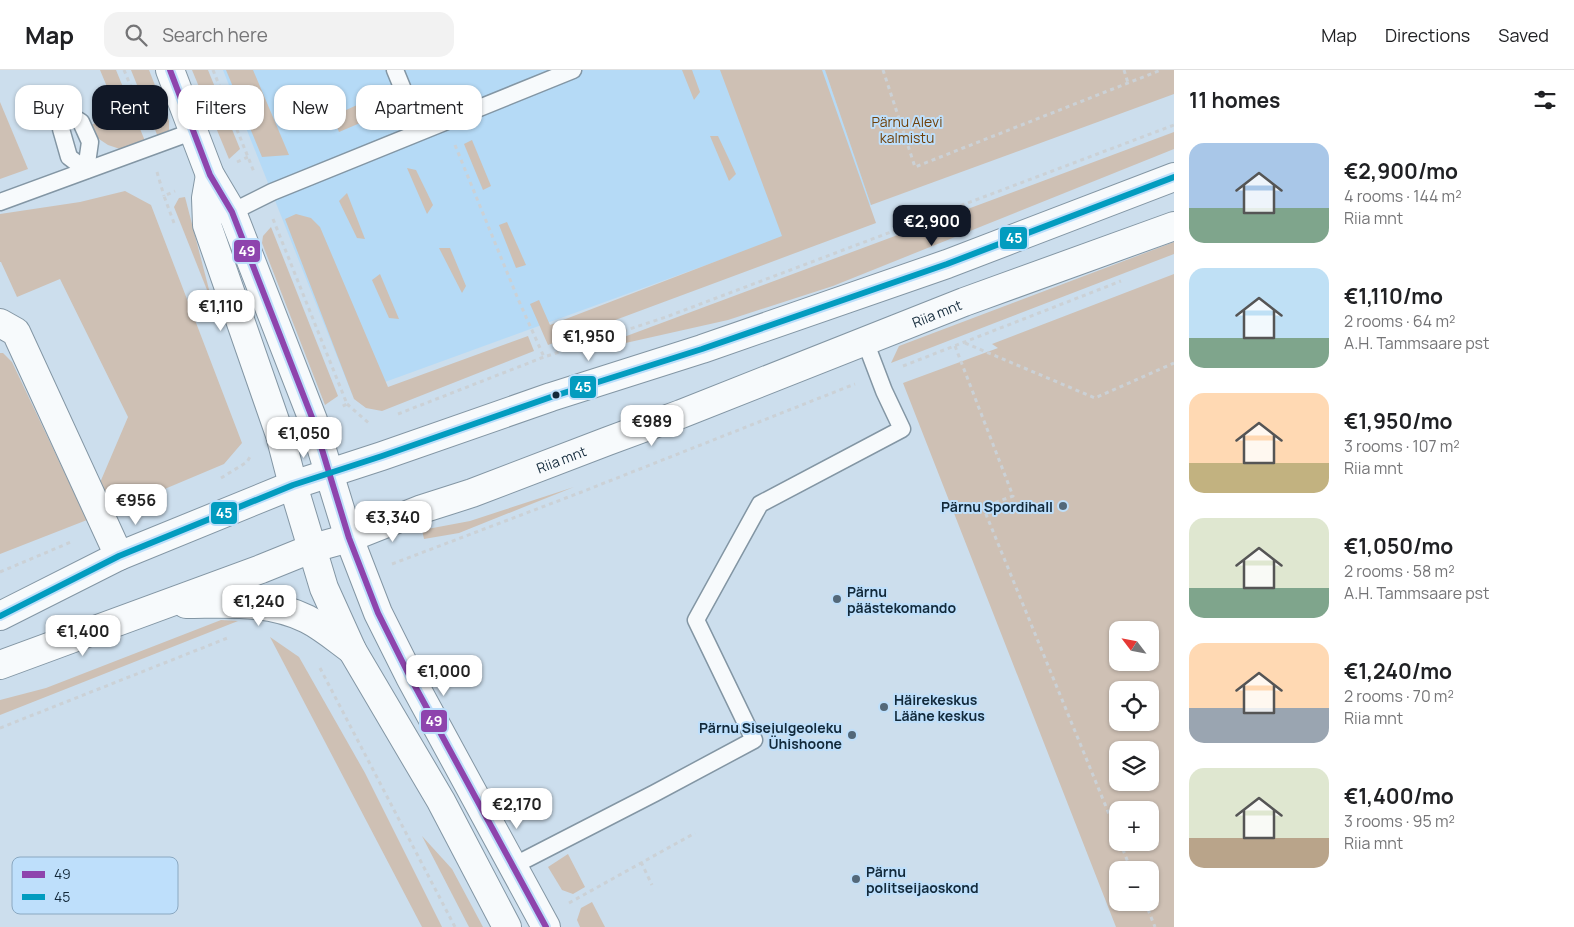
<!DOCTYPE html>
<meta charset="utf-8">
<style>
body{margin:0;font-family:Manrope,sans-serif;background:#f2f2f2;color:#202124;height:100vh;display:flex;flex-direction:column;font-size:19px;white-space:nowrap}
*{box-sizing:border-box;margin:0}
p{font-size:16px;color:#757577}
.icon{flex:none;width:28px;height:28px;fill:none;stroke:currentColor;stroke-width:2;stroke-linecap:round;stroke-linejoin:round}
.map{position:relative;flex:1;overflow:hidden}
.sheet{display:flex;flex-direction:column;background:#fff;width:400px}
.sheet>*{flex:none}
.banner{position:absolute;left:15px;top:15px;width:475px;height:45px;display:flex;gap:10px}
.needle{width:32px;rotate:302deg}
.fabs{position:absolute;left:1109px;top:551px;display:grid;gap:10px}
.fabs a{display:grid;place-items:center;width:50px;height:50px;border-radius:10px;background:#fff;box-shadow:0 1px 4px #0004;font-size:25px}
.price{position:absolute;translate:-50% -42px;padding:0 11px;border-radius:10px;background:#fff;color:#222;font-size:16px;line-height:32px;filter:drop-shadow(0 1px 2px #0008)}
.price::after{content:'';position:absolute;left:50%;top:30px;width:15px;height:11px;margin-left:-8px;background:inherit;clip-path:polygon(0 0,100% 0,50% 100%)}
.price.on{background:#111827;color:#fff}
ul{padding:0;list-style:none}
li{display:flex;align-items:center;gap:15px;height:125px;padding:0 15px}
li span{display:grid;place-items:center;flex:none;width:140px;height:100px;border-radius:15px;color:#555}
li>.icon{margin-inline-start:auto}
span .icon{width:60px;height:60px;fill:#fffc;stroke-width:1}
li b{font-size:21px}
h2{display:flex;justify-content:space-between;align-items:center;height:60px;padding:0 15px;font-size:21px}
.pill{padding:0 18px;border-radius:15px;background:#fff;box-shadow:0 1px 4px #0004;font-size:18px;line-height:45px}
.pill.on{background:#111827;color:#fff}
header{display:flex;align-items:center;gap:30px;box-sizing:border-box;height:70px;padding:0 25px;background:#fff;border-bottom:1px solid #e0e0e0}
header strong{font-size:24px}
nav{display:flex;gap:28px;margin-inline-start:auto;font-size:18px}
.search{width:350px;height:45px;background:#f2f2f2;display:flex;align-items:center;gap:12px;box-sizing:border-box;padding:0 18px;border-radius:15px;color:#757577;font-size:19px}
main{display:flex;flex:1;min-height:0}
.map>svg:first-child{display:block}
.built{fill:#b5daf6}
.green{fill:#cec0b4;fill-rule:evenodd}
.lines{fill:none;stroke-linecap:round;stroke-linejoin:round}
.lane-casing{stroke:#8396a4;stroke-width:19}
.street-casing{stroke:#8396a4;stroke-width:30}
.secondary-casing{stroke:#8396a4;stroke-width:30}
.path{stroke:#cbd1d6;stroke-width:3;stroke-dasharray:4 4;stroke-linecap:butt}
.lane{stroke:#f7fafc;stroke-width:16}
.street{stroke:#f7fafc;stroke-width:28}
.secondary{stroke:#f7fafc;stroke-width:28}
.bus-1-casing{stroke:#bedffb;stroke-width:10}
.bus-2-casing{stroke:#bedffb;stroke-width:10}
.bus-1{stroke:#8e44ad;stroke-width:6}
.bus-2{stroke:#029cbf;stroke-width:6}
.bus-dot{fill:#12293a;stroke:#bedffb;stroke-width:2}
.poi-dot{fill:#536879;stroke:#bedffb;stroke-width:2}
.labels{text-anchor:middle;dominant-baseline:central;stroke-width:4;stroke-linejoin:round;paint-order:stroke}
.park-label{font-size:14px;fill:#6f4009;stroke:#bedffb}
.street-label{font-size:14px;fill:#12293a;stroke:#bedffb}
.poi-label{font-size:14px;font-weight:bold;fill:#12293a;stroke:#bedffb;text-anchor:start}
.key{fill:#bedffb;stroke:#8aa8c1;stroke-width:1}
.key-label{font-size:14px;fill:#12293a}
.line-badge{stroke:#bedffb;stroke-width:2}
.badge-label{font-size:14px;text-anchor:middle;font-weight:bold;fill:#fff}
</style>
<header>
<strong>Map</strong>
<div class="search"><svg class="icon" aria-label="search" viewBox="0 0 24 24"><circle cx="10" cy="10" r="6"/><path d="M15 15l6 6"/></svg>Search here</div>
<nav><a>Map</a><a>Directions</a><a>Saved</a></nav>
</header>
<main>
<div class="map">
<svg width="1174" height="857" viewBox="0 0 1174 857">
<rect width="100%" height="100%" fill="#ccdeed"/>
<polygon class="built" points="223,0 825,0 871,135 352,324"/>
<g class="green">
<polygon points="100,0 116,0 145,71 120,79 108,75 96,67 91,55 118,43"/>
<polygon points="131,0 149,0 169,51 169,60 165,64 158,67"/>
<polygon points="192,0 208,0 240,79 229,89"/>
<polygon points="226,0 253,0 289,85 262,87"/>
<polygon points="682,0 692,0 700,22 694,30"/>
<polygon points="720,0 822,0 876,153 548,275 530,234 539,230 550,255 782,166"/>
<polygon points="825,0 1174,0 1174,24 871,135"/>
<polygon points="379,25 386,42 339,62 333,46"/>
<polygon points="0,32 28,99 0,109"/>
<polygon points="1174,62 1174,79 833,216 728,250 581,283"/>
<polygon points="710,66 718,66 736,104 729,111"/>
<polygon points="472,70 491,116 483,120 464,74"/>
<polygon points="407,98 416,100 433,135 427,144"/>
<polygon points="125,121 151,135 242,373 224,394 110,442 99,415 128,347 60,209 17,227 1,192 0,192 0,144 80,132"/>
<polygon points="347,123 365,169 357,168 339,131"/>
<polygon points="185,127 213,235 174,137 179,128"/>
<polygon points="296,144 311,148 320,157 388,317 528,266 534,281 382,341 366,338 354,329 285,149"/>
<polygon points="507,152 526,195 516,198 499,155"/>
<polygon points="271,157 338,326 325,335 262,173 263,166"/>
<polygon points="1174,172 1174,184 891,293 899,276"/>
<polygon points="439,178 450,178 466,216 462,223"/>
<polygon points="380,204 399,249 389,248 372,210"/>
<path d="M1174,204v653h-58l-213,-544 95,-35 -6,-4zM1118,560h32v32h-32zM1118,620h32v32h-32zM1118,680h32v32h-32zM1118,740h32v32h-32zM1118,800h32v32h-32z"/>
<polygon points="0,283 3,283 12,292 87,450 0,484"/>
<polygon points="574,417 459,463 424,469 422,460 470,451"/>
<polygon points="221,550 238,551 0,645 0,630 46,618"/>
<polygon points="270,567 299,587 365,703 442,857 422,857"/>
<polygon points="422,766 452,799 483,857 469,857"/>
<polygon points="568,784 585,817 573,824 562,820 548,797"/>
<polygon points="592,832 605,857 580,857 577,850 581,838"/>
</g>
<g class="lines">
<g class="lane-casing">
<g id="lane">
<polyline points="395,0 420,61"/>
<polygon points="65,42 81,52 90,72 86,100 69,87 61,59"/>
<polyline points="0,132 194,61"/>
<polyline points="224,146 272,122 573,0"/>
<polyline points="513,796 655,723 754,670 696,550 760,434 902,359 884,321 865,271"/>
</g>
</g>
<g class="street-casing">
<g id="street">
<polyline points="170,0 210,105 232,142 313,350 329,403"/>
<polyline points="210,105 206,128 207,155 280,365 293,415"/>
<polyline points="0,253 16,262 119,486"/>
</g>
</g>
<g class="secondary-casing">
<g id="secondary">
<polyline points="329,403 349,468 378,543 410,607 546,857"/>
<polyline points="293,415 324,518 352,580 441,731 507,857"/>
<path d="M186,534c42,0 82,-4 121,15 16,8 31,21 45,31"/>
<polyline points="0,546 119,486 293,415 382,386 551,327 702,279 947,194 1174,107"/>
<path id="s1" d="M0,595l261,-96 52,-21 36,-10 73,-29 50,-16 136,-52 73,-27 283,-112 210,-76"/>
</g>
</g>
<g class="path">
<polyline points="124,0 146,53"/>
<polyline points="213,0 254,102"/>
<polyline points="883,0 915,97 1161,0"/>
<polyline points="1124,0 1128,13"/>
<polyline points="455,75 518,229 544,287"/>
<polyline points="237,92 248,87"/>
<polyline points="157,102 164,126"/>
<polyline points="273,149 347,334 341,337"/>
<polyline points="174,153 164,126 175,121"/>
<polyline points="965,273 1095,328 1174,293"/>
<polyline points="955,276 1013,426 983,437 1118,766"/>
<polyline points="903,296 1121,211"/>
<polyline points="347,334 371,355"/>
<polyline points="398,344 544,287 666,247 1174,55"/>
<polyline points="221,408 247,392 251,385"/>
<polyline points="392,494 579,423 855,314"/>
<polyline points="0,502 71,472"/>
<polyline points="320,598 455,857"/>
<polyline points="0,658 230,567"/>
<polyline points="1120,772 1131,800"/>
<polyline points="641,792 652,815"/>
<polyline points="1145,832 1155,857"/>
<polyline points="569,833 695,763"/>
</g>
<use href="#lane" class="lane"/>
<use href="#street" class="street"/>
<use href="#secondary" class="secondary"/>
<g class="bus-1-casing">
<polyline id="bus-1" points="170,0 210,105 232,142 313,350 349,468 378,543 410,607 546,857"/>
</g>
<g class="bus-2-casing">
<polyline id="bus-2" points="0,546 119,486 293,415 382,386 551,327 702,279 947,194 1174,107"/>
</g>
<use href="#bus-1" class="bus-1"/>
<use href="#bus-2" class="bus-2"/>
</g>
<circle class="bus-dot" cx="556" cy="325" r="4.5"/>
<g class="poi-dot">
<circle cx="1063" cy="436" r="5"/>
<circle cx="837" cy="529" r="5"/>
<circle cx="884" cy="637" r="5"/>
<circle cx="852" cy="665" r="5"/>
<circle cx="856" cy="809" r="5"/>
</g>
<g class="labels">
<g class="park-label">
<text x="907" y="51">Pärnu Alevi<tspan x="907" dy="16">kalmistu</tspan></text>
</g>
<g class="street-label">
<text stroke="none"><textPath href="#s1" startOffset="1001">Riia mnt</textPath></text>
<text stroke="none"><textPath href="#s1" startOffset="598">Riia mnt</textPath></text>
</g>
<g class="poi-label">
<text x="1053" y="436" text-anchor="end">Pärnu Spordihall</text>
<text x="847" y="521">Pärnu<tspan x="847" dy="16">päästekomando</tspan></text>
<text x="894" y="629">Häirekeskus<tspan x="894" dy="16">Lääne keskus</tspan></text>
<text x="842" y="657" text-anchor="end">Pärnu Sisejulgeoleku<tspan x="842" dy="16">Ühishoone</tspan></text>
<text x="866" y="801">Pärnu<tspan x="866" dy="16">politseijaoskond</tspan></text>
</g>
</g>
<rect x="12" y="787" width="166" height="57" rx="8" class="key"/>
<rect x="22" y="801" width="23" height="7" fill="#8e44ad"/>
<rect x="22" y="824" width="23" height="6" fill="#029cbf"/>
<g class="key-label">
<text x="54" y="809">49</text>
<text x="54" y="832">45</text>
</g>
<g class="line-badge">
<rect x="999" y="156" width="29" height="24" rx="5" fill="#029cbf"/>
<rect x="233" y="169" width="28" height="24" rx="5" fill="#8e44ad"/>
<rect x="569" y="305" width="28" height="24" rx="5" fill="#029cbf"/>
<rect x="210" y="431" width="28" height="24" rx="5" fill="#029cbf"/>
<rect x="420" y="639" width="28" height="24" rx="5" fill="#8e44ad"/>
</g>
<g class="badge-label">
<text x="1014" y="173">45</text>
<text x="247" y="186">49</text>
<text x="583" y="322">45</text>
<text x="224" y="448">45</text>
<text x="434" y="656">49</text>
</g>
</svg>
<div class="fabs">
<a><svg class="needle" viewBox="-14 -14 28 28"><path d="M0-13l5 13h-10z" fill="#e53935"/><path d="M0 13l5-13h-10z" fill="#757577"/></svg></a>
<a><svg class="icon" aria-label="locate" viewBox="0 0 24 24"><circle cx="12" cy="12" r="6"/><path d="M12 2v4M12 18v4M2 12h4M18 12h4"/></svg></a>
<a><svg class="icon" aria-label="layers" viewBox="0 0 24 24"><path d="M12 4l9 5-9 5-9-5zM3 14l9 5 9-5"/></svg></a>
<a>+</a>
<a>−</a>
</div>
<b class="price on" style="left:932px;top:177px">€2,900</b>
<b class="price" style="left:221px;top:262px">€1,110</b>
<b class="price" style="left:589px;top:292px">€1,950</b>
<b class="price" style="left:652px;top:377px">€989</b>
<b class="price" style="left:304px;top:389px">€1,050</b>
<b class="price" style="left:136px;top:456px">€956</b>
<b class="price" style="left:393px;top:473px">€3,340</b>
<b class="price" style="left:259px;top:557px">€1,240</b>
<b class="price" style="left:83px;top:587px">€1,400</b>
<b class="price" style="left:444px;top:627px">€1,000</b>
<b class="price" style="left:517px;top:760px">€2,170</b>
<div class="banner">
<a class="pill">Buy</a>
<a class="pill on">Rent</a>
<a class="pill">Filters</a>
<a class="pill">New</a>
<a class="pill">Apartment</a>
</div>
</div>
<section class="sheet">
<h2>11 homes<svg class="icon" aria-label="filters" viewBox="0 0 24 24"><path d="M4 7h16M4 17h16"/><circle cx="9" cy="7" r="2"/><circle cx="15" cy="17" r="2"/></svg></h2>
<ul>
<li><span style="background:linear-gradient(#a9c7e8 65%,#7fa58c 0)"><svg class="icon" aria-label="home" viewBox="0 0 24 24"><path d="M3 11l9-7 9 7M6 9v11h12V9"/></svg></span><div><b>€2,900/mo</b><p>4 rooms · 144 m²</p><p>Riia mnt</p></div></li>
<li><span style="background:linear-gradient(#bfe0f5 70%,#7fa58c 0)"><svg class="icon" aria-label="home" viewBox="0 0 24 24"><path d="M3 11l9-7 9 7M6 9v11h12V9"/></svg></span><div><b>€1,110/mo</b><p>2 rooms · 64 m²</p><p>A.H. Tammsaare pst</p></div></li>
<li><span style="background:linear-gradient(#ffd9b3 70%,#c2b280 0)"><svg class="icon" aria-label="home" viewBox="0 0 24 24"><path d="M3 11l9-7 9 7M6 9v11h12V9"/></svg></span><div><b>€1,950/mo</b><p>3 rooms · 107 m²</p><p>Riia mnt</p></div></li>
<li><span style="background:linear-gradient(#dfe7d0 70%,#7fa58c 0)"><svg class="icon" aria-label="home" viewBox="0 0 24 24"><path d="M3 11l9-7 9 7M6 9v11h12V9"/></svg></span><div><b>€1,050/mo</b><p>2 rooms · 58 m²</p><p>A.H. Tammsaare pst</p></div></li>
<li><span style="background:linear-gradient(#ffd9b3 65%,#9aa5b1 0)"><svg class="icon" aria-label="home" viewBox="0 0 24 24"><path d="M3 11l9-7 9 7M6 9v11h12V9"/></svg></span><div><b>€1,240/mo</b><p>2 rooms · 70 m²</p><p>Riia mnt</p></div></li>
<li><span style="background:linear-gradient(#dfe7d0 70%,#b9a48a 0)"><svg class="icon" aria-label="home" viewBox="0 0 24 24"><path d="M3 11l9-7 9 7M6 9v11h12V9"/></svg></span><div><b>€1,400/mo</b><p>3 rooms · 95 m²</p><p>Riia mnt</p></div></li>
</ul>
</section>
</main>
